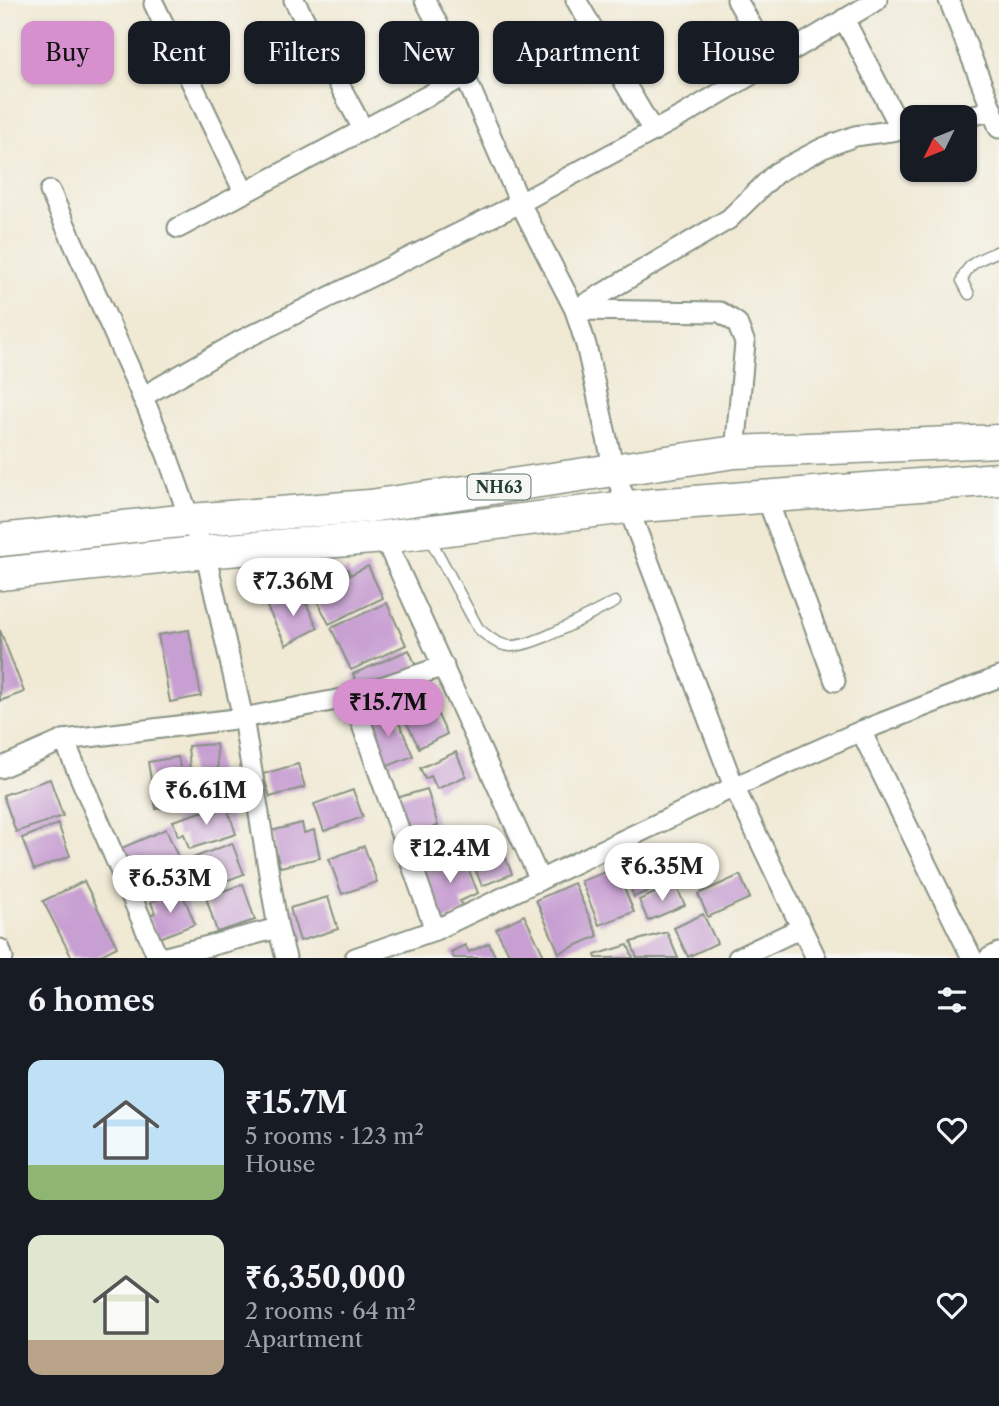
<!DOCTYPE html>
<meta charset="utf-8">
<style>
body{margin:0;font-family:"Libre Caslon Text",serif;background:#242831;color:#f1f3f6;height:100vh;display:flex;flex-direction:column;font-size:26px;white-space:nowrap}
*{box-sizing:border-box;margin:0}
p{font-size:23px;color:#9ea1a6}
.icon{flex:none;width:38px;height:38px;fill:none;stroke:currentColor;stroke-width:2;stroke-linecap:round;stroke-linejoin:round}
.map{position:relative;height:958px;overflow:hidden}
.drawer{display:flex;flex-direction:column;background:#171b24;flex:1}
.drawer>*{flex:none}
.hud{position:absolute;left:21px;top:21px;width:957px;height:63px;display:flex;gap:14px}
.needle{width:46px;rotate:227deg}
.buttons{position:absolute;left:900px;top:105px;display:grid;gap:14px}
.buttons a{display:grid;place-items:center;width:77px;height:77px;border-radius:14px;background:#171b24;box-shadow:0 2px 5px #0004;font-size:35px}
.price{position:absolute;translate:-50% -60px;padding:0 16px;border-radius:24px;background:#fff;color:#222;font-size:23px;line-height:46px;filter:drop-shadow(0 2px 4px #0008)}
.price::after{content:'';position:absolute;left:50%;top:42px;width:21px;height:16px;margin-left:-10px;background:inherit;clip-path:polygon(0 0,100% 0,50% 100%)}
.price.selected{background:#d690ce;color:#111}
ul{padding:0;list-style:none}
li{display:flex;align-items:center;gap:21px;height:175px;padding:0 28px}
li span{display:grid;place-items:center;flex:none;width:196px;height:140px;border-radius:14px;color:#555}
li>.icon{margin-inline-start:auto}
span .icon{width:84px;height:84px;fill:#fffc;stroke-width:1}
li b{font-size:30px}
h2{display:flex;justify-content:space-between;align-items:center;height:84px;padding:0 28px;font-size:30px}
.pill{padding:0 24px;border-radius:14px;background:#171b24;box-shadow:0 2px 5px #0004;font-size:24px;line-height:63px}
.pill.selected{background:#d690ce;color:#111}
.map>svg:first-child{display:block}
.building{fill:#c79fd2}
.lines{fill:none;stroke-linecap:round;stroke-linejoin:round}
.service-casing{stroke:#889384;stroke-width:13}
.minor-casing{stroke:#889384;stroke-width:23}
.trunk-casing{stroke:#889384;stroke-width:35}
.service{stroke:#fff;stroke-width:10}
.minor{stroke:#fff;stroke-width:19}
.trunk{stroke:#fff;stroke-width:32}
.labels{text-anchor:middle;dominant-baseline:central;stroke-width:7;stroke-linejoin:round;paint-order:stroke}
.shield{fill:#f6f6f2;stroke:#60746d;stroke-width:2}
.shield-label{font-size:16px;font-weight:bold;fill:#1f3d34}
</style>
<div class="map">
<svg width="999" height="958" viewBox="0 0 999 958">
<rect width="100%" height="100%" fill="#f6f6f2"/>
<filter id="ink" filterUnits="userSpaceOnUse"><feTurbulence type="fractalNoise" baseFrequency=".0143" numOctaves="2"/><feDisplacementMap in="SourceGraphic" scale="14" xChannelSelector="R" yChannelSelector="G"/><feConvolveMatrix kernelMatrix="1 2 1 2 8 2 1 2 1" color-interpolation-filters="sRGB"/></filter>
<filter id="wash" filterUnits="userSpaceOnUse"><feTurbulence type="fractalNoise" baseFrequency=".00686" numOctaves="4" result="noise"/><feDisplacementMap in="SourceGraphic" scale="28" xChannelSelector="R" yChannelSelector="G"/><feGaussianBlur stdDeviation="1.57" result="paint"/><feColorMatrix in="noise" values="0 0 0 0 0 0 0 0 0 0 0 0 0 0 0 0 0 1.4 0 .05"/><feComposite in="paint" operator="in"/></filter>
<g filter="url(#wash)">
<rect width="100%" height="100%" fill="#f0e9d4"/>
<g id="blocks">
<g class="building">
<polygon points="368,566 383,598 329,624 308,583 339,568 341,573 348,569 350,575"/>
<polygon points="300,591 318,628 286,645 267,607"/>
<polygon points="387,603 406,645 351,670 331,628"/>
<polygon points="0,630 24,692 0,701"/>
<polygon points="189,630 201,696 170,702 158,635"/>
<polygon points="409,650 417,668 360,692 353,674"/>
<polygon points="428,694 447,734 419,748 399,707"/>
<polygon points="393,708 413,756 383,768 363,720 375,715 377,719 387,715 386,711"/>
<polygon points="216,744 220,790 192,792 188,746"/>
<polygon points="456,752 466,776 437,789 431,776 425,779 420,768"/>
<polygon points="178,757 187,803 156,809 148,762"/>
<polygon points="298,764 305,787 270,797 263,774"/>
<polygon points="50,779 63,816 16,832 3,795"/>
<polygon points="427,789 438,826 404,835 393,799"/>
<polygon points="353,790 363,817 324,831 314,804"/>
<polygon points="226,804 236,834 189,849 184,834 178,836 173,821"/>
<polygon points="302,823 304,833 314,830 320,858 280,867 271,831"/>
<polygon points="58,824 70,856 34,870 22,838"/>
<polygon points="166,829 178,857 133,876 117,850"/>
<polygon points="494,829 512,874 482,886 464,841"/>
<polygon points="232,843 244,874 194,893 182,862"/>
<polygon points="364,846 377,882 342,894 329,859"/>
<polygon points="655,852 668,883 634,897 622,865"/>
<polygon points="462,853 478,893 460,901 465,912 443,921 421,869"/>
<polygon points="616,868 634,912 599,925 581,881"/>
<polygon points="740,875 750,898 708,917 698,894"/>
<polygon points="84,881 117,947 95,958 72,958 43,901"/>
<polygon points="574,883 598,936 559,953 536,900"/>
<polygon points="243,884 255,920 217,932 206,897"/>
<polygon points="675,884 685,905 648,921 639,900"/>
<polygon points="181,890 195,924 157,939 148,916 155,913 151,902"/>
<polygon points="328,897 338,929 300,941 290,908"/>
<polygon points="703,914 717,943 688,957 674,928"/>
<polygon points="524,915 545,958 511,958 496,929"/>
<polygon points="667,932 678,958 637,958 631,942"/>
<polygon points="489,943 496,958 454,958 451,952 465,945 469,952"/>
<polygon points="628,945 633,958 596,958 595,955"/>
</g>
</g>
</g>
<g filter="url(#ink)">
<use href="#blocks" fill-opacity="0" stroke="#889384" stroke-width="2"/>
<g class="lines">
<g class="service-casing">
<g id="service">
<path d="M969,294l-7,-13c5,-19 21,-23 37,-30"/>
<path d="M428,535l50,93c9,8 19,17 32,18 25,1 80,-32 105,-44"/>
</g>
</g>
<g class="minor-casing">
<g id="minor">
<polyline points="294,0 363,129"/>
<polyline points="576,0 653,131"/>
<polyline points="737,0 772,61"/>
<polyline points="877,0 685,114 520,203 575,310 586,345 614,470 734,787 861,731 999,677"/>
<polyline points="949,0 999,128"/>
<polyline points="154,4 244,192"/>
<polyline points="844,19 902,131"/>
<polyline points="964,117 992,111"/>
<polyline points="50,191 147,407 167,455 190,520 205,552 243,718 278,928 286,958"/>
<polyline points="178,228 465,76"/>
<polyline points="575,310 729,219 776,173 823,148 855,136 912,128"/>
<polyline points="575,310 720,312 737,323 745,343 735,452"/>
<polyline points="142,397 240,341 520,203 465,76 425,0"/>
<polyline points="766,496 835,681"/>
<polyline points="384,537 540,880"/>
<polyline points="352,697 444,666"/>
<polyline points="861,731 972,958"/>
<polyline points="64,740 158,958"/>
<polyline points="0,768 64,740 243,718 352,697 435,930"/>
<polyline points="0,949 3,958"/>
<polyline points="162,958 278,928"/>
<polyline points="355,958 435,930 734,787 816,958"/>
<polyline points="738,958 801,928"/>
<polyline points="989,958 999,953"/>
</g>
</g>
<g class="trunk-casing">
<g id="trunk">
<polyline points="0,540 190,520 370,506 735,452 999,441"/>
<polyline points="0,574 205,552 384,537 627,507 999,479"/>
</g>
</g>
<use href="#service" class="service"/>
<use href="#minor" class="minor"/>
<use href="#trunk" class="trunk"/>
</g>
</g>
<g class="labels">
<rect class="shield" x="467.5" y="474.5" width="63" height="25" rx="5"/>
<g class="shield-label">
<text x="499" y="487">NH63</text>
</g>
</g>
</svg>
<div class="buttons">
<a><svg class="needle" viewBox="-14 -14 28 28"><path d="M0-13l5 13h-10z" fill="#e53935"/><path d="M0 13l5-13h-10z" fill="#9ea1a6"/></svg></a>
</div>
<b class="price" style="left:293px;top:618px">₹7.36M</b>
<b class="price selected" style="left:388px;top:739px">₹15.7M</b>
<b class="price" style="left:206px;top:827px">₹6.61M</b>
<b class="price" style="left:450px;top:885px">₹12.4M</b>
<b class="price" style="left:662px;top:903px">₹6.35M</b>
<b class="price" style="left:170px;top:915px">₹6.53M</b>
<div class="hud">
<a class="pill selected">Buy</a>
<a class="pill">Rent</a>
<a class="pill">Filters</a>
<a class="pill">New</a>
<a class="pill">Apartment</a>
<a class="pill">House</a>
</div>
</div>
<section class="drawer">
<h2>6 homes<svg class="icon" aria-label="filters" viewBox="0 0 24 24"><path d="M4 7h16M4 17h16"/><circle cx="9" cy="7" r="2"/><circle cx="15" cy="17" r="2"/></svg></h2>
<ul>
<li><span style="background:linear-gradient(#bfe0f5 75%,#8fb573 0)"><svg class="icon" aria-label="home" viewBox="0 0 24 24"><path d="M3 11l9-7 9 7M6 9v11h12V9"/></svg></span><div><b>₹15.7M</b><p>5 rooms · 123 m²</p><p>House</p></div><svg class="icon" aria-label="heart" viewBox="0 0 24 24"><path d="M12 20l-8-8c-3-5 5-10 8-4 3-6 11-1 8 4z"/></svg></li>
<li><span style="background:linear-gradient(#dfe7d0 75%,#b9a48a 0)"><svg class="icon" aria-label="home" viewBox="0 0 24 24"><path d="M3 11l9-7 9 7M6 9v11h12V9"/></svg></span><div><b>₹6,350,000</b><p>2 rooms · 64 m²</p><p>Apartment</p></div><svg class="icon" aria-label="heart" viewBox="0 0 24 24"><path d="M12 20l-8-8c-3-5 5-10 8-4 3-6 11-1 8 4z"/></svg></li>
</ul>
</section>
